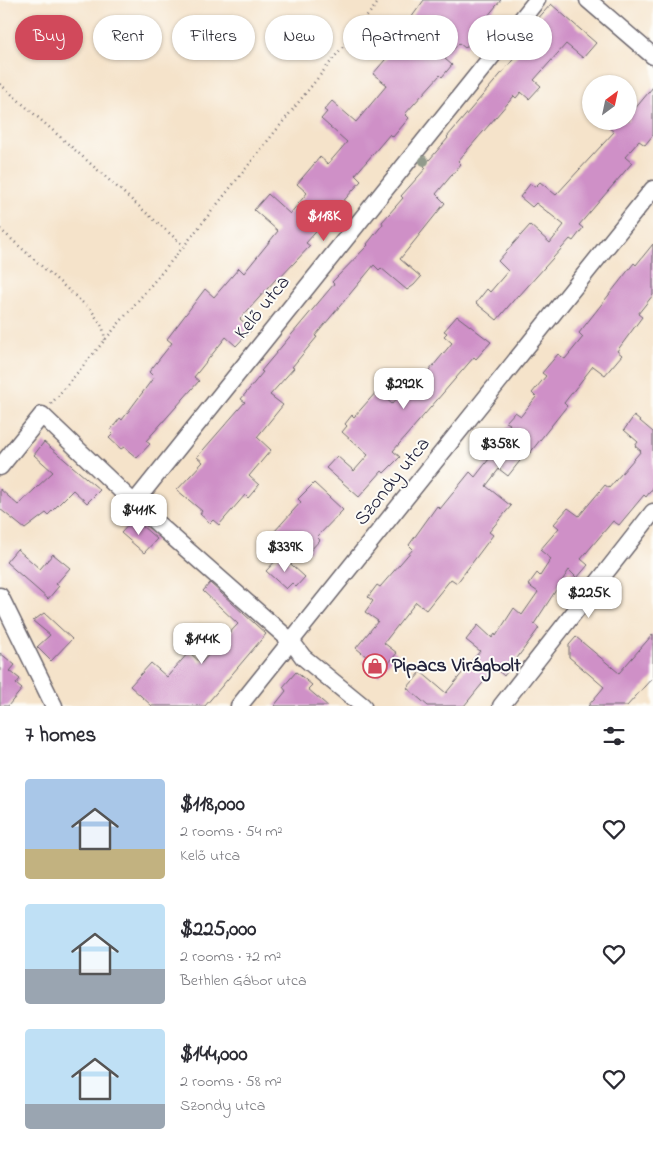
<!DOCTYPE html>
<meta charset="utf-8">
<style>
body{margin:0;font-family:"Indie Flower",sans-serif;background:#f7f7f7;color:#2b2b33;height:100vh;display:flex;flex-direction:column;font-size:19px;white-space:nowrap}
*{box-sizing:border-box;margin:0}
p{font-size:16px;color:#7c7c81}
.icon{flex:none;width:28px;height:28px;fill:none;stroke:currentColor;stroke-width:2;stroke-linecap:round;stroke-linejoin:round}
.map{position:relative;height:706px;overflow:hidden}
.drawer{display:flex;flex-direction:column;background:#fff;flex:1}
.drawer>*{flex:none}
.hud{position:absolute;left:15px;top:15px;width:624px;height:45px;display:flex;gap:10px}
.needle{width:32px;rotate:33deg}
.tools{position:absolute;left:582px;top:75px;display:grid;gap:10px}
.tools a{display:grid;place-items:center;width:55px;height:55px;border-radius:50%;background:#fff;box-shadow:0 1px 4px #0004;font-size:25px}
.price{position:absolute;translate:-50% -42px;padding:0 11px;border-radius:10px;background:#fff;color:#222;font-size:16px;line-height:32px;filter:drop-shadow(0 1px 2px #0008)}
.price::after{content:'';position:absolute;left:50%;top:30px;width:15px;height:11px;margin-left:-8px;background:inherit;clip-path:polygon(0 0,100% 0,50% 100%)}
.price.on{background:#d1495b;color:#fff}
ul{padding:0;list-style:none}
li{display:flex;align-items:center;gap:15px;height:125px;padding:0 25px}
li span{display:grid;place-items:center;flex:none;width:140px;height:100px;border-radius:5px;color:#555}
li>.icon{margin-inline-start:auto}
span .icon{width:60px;height:60px;fill:#fffc;stroke-width:1}
li b{font-size:21px}
h2{display:flex;justify-content:space-between;align-items:center;height:60px;padding:0 25px;font-size:21px}
.tag{padding:0 18px;border-radius:22px;background:#fff;box-shadow:0 1px 4px #0004;font-size:18px;line-height:45px}
.tag.on{background:#d1495b;color:#fff}
.map>svg:first-child{display:block}
.building{fill:#cf90c7}
.lines{fill:none;stroke-linecap:round;stroke-linejoin:round}
.minor-casing{stroke:#6c666d;stroke-width:19}
.path{stroke:#6c666d;stroke-width:2.5;stroke-dasharray:1 4;stroke-linecap:butt}
.minor{stroke:#fff;stroke-width:16}
.tree{fill:#919a8c}
.labels{text-anchor:middle;dominant-baseline:central;stroke-width:4;stroke-linejoin:round;paint-order:stroke}
.street-label{font-size:20px;fill:#22223b;stroke:#fdfcf7}
.poi-label{font-size:20px;font-weight:bold;fill:#22223b;stroke:#fdfcf7;text-anchor:start}
</style>
<div class="map">
<svg width="653" height="706" viewBox="0 0 653 706">
<rect width="100%" height="100%" fill="#fdfcf7"/>
<filter id="ink" filterUnits="userSpaceOnUse"><feTurbulence type="fractalNoise" baseFrequency=".02" numOctaves="2"/><feDisplacementMap in="SourceGraphic" scale="10" xChannelSelector="R" yChannelSelector="G"/><feConvolveMatrix kernelMatrix="1 2 1 2 8 2 1 2 1" color-interpolation-filters="sRGB"/></filter>
<filter id="wash" filterUnits="userSpaceOnUse"><feTurbulence type="fractalNoise" baseFrequency=".0096" numOctaves="4" result="noise"/><feDisplacementMap in="SourceGraphic" scale="20" xChannelSelector="R" yChannelSelector="G"/><feGaussianBlur stdDeviation="1.12" result="paint"/><feColorMatrix in="noise" values="0 0 0 0 0 0 0 0 0 0 0 0 0 0 0 0 0 1.4 0 .05"/><feComposite in="paint" operator="in"/></filter>
<g filter="url(#wash)">
<rect width="100%" height="100%" fill="#f5e3ca"/>
<g id="blocks">
<g class="building">
<polygon points="424,0 501,0 473,34 475,36 465,48 459,43 445,59 452,65 442,77 440,75 405,114 409,118 393,137 390,134 355,175 361,181 332,214 339,220 328,230 322,225 306,243 310,246 295,262 278,280 276,279 240,319 252,329 236,346 226,337 194,377 199,381 146,441 150,444 137,458 124,447 121,449 109,438 113,434 110,431 120,418 122,420 154,377 149,372 172,343 167,339 205,289 214,297 239,268 244,273 278,231 254,210 268,194 290,214 307,193 297,184 320,157 328,164 347,142 321,119 327,112 324,110 332,101 356,122 387,85 373,74 402,40 398,36"/>
<polygon points="551,4 596,43 583,58 566,44 534,80 541,86 529,99 521,92 516,98 514,96 458,161 461,164 436,194 445,203 400,259 421,277 414,285 407,290 381,268 379,270 374,265 315,336 317,337 292,367 294,368 270,395 283,405 257,437 271,450 249,476 259,485 248,498 245,495 219,525 213,520 210,523 200,514 202,511 177,490 203,462 197,457 245,402 241,399 263,372 261,371 334,284 332,282 368,245 367,244 383,224 382,222 403,198 401,196 426,168 424,166 448,138 447,137 541,27 535,22"/>
<polygon points="653,87 653,135 645,145 639,141 625,157 632,163 579,225 583,228 573,241 570,239 519,296 518,295 497,320 476,303 487,289 490,292 508,271 498,261 530,225 550,243 564,225 536,203 532,207 520,197 530,184 535,187 540,182 556,195 614,132 601,121 629,121 629,116"/>
<polygon points="653,244 653,295 638,314 642,317 617,351 622,355 605,375 593,366 564,403 567,406 529,454 527,452 508,476 499,469 486,486 511,506 489,532 493,535 457,583 451,579 426,610 416,602 384,643 397,653 379,675 363,662 367,657 356,648 378,621 365,612 373,601 368,597 377,585 380,587 413,549 409,545 437,506 440,509 470,472 475,477 489,459 482,454 493,440 495,442 510,424 506,422 515,412 521,416 536,397 532,393 546,376 542,373 558,354 565,359 583,337 579,333 634,263 636,265"/>
<polygon points="457,316 491,342 476,359 474,357 393,451 400,457 384,473 382,471 359,497 326,468 337,456 354,471 368,455 342,432 347,426 345,424 352,415 354,417 377,391 392,404 415,379 419,383 452,343 444,336 447,333 444,331"/>
<polygon points="634,416 653,432 653,488 646,497 644,495 619,525 613,521 581,559 588,565 577,578 569,570 534,624 539,628 504,676 495,668 464,706 428,706 407,688 421,672 446,693 480,651 466,640 478,625 492,638 495,634 496,636 514,608 522,615 538,592 528,585 537,573 540,576 551,559 540,550 559,528 554,524 568,508 579,516 605,485 609,488 641,451 635,446 638,442 624,430"/>
<polygon points="44,442 100,490 87,503 73,490 48,515 46,513 25,529 0,509 0,489 18,505 53,472 34,455"/>
<polygon points="314,483 343,510 317,537 320,540 309,552 290,535 284,541 274,532 301,502 298,499"/>
<polygon points="134,519 157,539 144,553 121,533"/>
<polygon points="17,549 40,569 53,554 70,568 56,584 59,586 48,599 6,562"/>
<polygon points="281,555 305,577 296,587 292,583 286,589 266,571"/>
<polygon points="210,583 266,634 205,706 152,706 130,686 151,663 167,677 189,652 201,663 238,624 203,591"/>
<polygon points="44,613 72,639 51,661 37,647 50,635 33,621"/>
<polygon points="653,634 653,677 627,706 588,706 604,687 569,657 569,645 576,637 619,673"/>
<polygon points="0,653 15,665 10,671 20,679 16,684 22,689 8,706 0,706"/>
<polygon points="296,672 312,685 308,689 328,706 274,706 286,691 283,687"/>
</g>
</g>
</g>
<g filter="url(#ink)">
<use href="#blocks" fill-opacity="0" stroke="#6c666d" stroke-width="1"/>
<g class="lines">
<g class="minor-casing">
<g id="minor">
<polyline points="588,0 653,56"/>
<polyline points="0,467 42,415 134,503 292,642 303,657 363,706"/>
<polyline points="134,503 537,0"/>
<polyline points="0,596 54,706"/>
<polyline points="239,706 653,189"/>
<polyline points="501,706 653,512"/>
</g>
</g>
<g class="path">
<polyline points="0,84 184,246"/>
<polyline points="0,229 92,311 103,328 105,340"/>
<polyline points="51,404 184,246 380,0"/>
</g>
<use href="#minor" class="minor"/>
</g>
<circle class="tree" cx="424" cy="161" r="5"/>
</g>
<defs>
<g id="shop-ring" transform="scale(1.25)"><circle r="9.5" fill="#fdfcf7" stroke="#d1495b" stroke-width="1.5"/><path d="M-5-2.5h2.3a2.7 3.5 0 0 1 5.4 0H5L5.5 6h-11ZM-1.5-2.5h3a1.5 2.3 0 0 0-3 0Z" fill="#d1495b"/></g>
</defs>
<g fill-rule="evenodd">
<use href="#shop-ring" x="375" y="666"/>
</g>
<g class="labels">
<g class="street-label">
<text transform="translate(263 308) rotate(-51)">Kelő utca</text>
<text transform="translate(393 482) rotate(-51)">Szondy utca</text>
</g>
<g class="poi-label">
<text x="392" y="666">Pipacs Virágbolt</text>
</g>
</g>
</svg>
<div class="tools">
<a><svg class="needle" viewBox="-14 -14 28 28"><path d="M0-13l5 13h-10z" fill="#e53935"/><path d="M0 13l5-13h-10z" fill="#7c7c81"/></svg></a>
</div>
<b class="price on" style="left:324px;top:242px">$118K</b>
<b class="price" style="left:404px;top:410px">$292K</b>
<b class="price" style="left:500px;top:470px">$358K</b>
<b class="price" style="left:139px;top:536px">$411K</b>
<b class="price" style="left:285px;top:573px">$339K</b>
<b class="price" style="left:589px;top:619px">$225K</b>
<b class="price" style="left:202px;top:665px">$144K</b>
<div class="hud">
<a class="tag on">Buy</a>
<a class="tag">Rent</a>
<a class="tag">Filters</a>
<a class="tag">New</a>
<a class="tag">Apartment</a>
<a class="tag">House</a>
</div>
</div>
<section class="drawer">
<h2>7 homes<svg class="icon" aria-label="filters" viewBox="0 0 24 24"><path d="M4 7h16M4 17h16"/><circle cx="9" cy="7" r="2"/><circle cx="15" cy="17" r="2"/></svg></h2>
<ul>
<li><span style="background:linear-gradient(#a9c7e8 70%,#c2b280 0)"><svg class="icon" aria-label="home" viewBox="0 0 24 24"><path d="M3 11l9-7 9 7M6 9v11h12V9"/></svg></span><div><b>$118,000</b><p>2 rooms · 54 m²</p><p>Kelő utca</p></div><svg class="icon" aria-label="heart" viewBox="0 0 24 24"><path d="M12 20l-8-8c-3-5 5-10 8-4 3-6 11-1 8 4z"/></svg></li>
<li><span style="background:linear-gradient(#bfe0f5 65%,#9aa5b1 0)"><svg class="icon" aria-label="home" viewBox="0 0 24 24"><path d="M3 11l9-7 9 7M6 9v11h12V9"/></svg></span><div><b>$225,000</b><p>2 rooms · 72 m²</p><p>Bethlen Gábor utca</p></div><svg class="icon" aria-label="heart" viewBox="0 0 24 24"><path d="M12 20l-8-8c-3-5 5-10 8-4 3-6 11-1 8 4z"/></svg></li>
<li><span style="background:linear-gradient(#bfe0f5 75%,#9aa5b1 0)"><svg class="icon" aria-label="home" viewBox="0 0 24 24"><path d="M3 11l9-7 9 7M6 9v11h12V9"/></svg></span><div><b>$144,000</b><p>2 rooms · 58 m²</p><p>Szondy utca</p></div><svg class="icon" aria-label="heart" viewBox="0 0 24 24"><path d="M12 20l-8-8c-3-5 5-10 8-4 3-6 11-1 8 4z"/></svg></li>
</ul>
</section>
